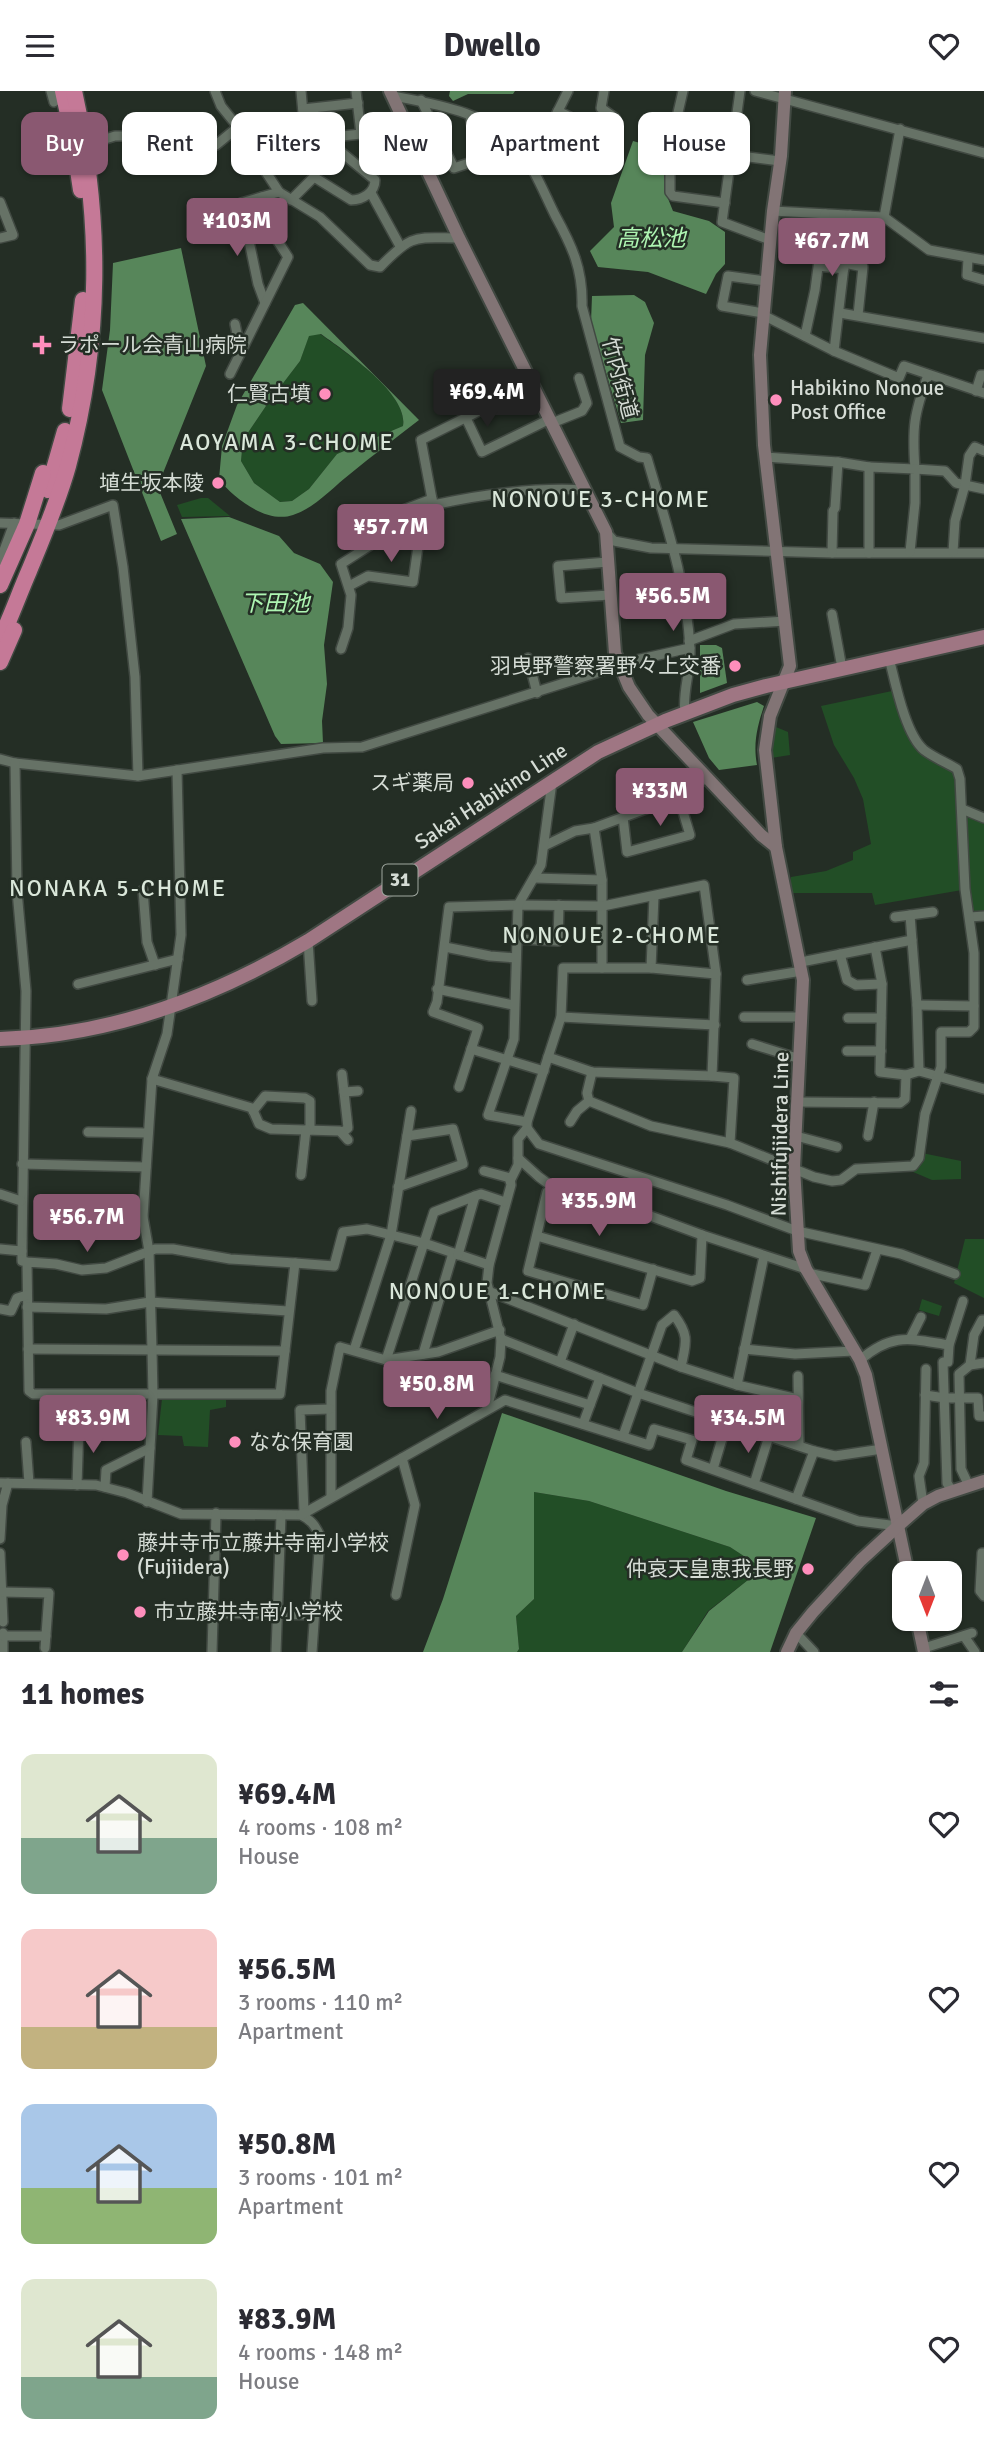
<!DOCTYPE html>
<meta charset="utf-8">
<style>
body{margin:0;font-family:Signika,"Noto Sans JP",sans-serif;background:#f2f2f3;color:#2b2b33;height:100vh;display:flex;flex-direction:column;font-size:26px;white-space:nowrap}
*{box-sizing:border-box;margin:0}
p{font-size:23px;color:#7c7c81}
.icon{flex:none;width:38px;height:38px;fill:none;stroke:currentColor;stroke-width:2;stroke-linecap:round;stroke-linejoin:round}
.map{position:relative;height:1561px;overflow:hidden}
.sheet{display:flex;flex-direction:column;background:#fff;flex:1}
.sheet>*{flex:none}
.guide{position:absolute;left:21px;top:21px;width:943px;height:63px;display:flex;gap:14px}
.needle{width:46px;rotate:180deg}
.tools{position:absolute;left:892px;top:1470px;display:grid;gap:14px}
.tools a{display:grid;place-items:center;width:70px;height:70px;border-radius:14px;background:#fff;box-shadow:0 2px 5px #0004;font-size:35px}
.price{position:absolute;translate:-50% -60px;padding:0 16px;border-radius:7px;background:#8a5871;color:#fff;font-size:23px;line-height:46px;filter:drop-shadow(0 2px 4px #0008)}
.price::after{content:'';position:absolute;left:50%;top:42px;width:21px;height:16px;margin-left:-10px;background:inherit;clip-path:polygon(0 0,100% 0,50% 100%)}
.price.on{background:#222;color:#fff}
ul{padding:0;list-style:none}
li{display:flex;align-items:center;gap:21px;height:175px;padding:0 21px}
li span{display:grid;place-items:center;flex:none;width:196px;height:140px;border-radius:14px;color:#555}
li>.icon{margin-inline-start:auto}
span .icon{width:84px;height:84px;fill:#fffc;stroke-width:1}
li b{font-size:30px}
h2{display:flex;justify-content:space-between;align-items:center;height:84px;padding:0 21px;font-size:30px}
.tag{padding:0 24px;border-radius:14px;background:#fff;box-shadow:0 2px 5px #0004;font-size:24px;line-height:63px}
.tag.on{background:#8a5871;color:#fff}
header{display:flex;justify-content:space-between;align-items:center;height:91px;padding:0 21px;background:#fff;font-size:32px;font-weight:700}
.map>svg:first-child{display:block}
.green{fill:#224e26}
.water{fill:#57865a;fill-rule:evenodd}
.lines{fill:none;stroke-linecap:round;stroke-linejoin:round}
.street-casing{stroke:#414942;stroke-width:12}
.secondary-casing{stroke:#414942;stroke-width:16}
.primary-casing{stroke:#414942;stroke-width:18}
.highway-casing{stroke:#414942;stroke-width:19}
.street{stroke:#667266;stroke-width:9}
.secondary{stroke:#827475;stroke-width:12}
.primary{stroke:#9f7683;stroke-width:14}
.highway{stroke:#c57997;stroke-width:16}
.poi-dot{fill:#fe8ebc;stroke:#242e25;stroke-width:2.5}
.labels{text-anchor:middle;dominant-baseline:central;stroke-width:5;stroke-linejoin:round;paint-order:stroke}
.shield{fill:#242e25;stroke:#a0a8a0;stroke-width:2}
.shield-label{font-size:19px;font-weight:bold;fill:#d5dcd5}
.poi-label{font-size:21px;fill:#d5dcd5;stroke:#242e25;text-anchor:start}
.street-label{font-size:21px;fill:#d5dcd5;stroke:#242e25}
.water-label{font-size:23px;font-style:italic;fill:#aef5b2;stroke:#242e25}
.neighbourhood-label{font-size:23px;letter-spacing:2px;fill:#dae7da;stroke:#242e25}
</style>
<header><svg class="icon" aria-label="menu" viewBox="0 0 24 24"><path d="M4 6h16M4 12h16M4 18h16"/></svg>Dwello<svg class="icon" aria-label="heart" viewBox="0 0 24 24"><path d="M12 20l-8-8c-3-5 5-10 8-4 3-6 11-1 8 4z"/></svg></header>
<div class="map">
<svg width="984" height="1561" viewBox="0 0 984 1561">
<rect width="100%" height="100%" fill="#242e25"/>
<g class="green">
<path d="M320,243c24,17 89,60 83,92l-66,28 -28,35 -17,12 -12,1 -26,-19 -13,-22 2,-21 25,-37 32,-42 9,-26z"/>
<polygon points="201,407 208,407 230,425 182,426 177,414"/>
<path d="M892,600c5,17 15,51 29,63 9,7 25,8 32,18 11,17 5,56 5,75 1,14 3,29 4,43l-87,15 -3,-12h-81v-16l35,-6 27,-11v-8l18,-8 -8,-45 -9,-21 -20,-33 -13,-39z"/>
<polygon points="776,636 788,641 790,664 771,667 771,647"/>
<polygon points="965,722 984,730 984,823 972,823 968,796"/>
<polygon points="922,1062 961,1070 961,1088 932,1089 906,1078"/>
<polygon points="965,1148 984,1148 984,1207 954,1192"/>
<polygon points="922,1208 942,1215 939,1225 919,1219"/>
<polygon points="162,1308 226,1308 226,1316 210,1319 208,1356 184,1355 182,1345 158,1344"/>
<polygon points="534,1401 589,1410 730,1456 756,1473 748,1489 708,1520 682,1561 517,1561 519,1558 516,1525 534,1508"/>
</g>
<g class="water">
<polygon points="450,0 515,0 513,3 468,3 453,10 449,5"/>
<polygon points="633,50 665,59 665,100 673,120 709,130 725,141 725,173 716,183 706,203 648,181 598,176 590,160 614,136 611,112"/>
<polygon points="181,157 206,275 159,392 161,404 177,443 161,450 102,299 110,239 113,172"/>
<polygon points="634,204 645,211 654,232 645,264 643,329 621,332 591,231 592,205"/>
<path d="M303,212l116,117c-23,18 -46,35 -69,54 -17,13 -35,34 -57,41 -26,9 -60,-17 -74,-36l3,-33 15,-41 58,-100zM321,243c22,16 88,60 82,92l-66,28 -28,35 -17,12 -12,1 -26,-19 -13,-22 2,-21 25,-37 32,-42 9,-25z"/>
<polygon points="229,426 279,445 294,462 320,473 333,491 324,554 327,593 322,630 323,652 281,653 275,645 181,428"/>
<polygon points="700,554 716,554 722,557 727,592 700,602"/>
<path d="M757,611l7,4c-7,21 -11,38 -7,59l-38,5 -10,-12 -16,-36z"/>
<polygon points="502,1322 726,1400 816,1427 770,1561 682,1561 709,1520 748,1489 756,1473 730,1456 589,1410 534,1401 534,1508 516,1525 519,1558 517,1561 423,1561 443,1508"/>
</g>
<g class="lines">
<g class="street-casing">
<g id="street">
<polyline points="51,0 54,11"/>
<path d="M215,0l6,15 33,41 6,16 19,29 41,25 50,48 10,2c33,-34 34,-29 79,-29"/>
<polyline points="301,0 304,33 332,59 342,45 361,43 356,0"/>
<polyline points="683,0 670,56 670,101 673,105 725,112"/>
<polyline points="740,0 722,131 770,149"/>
<polyline points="755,0 984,62"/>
<path d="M393,5c42,8 97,16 126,53 15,18 25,44 36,66 17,31 28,54 27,91l38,141 19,10 8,1c18,62 40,126 43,191 1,22 -8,43 -5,64"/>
<polyline points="421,9 454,77 478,69 470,25"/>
<polyline points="303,18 358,12"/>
<polyline points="558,20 606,44 615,27 601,17 604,0"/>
<polyline points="86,54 115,45 142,45 196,56 216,54 238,36"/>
<polyline points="670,56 780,70"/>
<polyline points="530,76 568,0"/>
<polyline points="371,102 400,155"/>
<path d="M291,109l23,-23 37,23c11,0 24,-7 24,-20l-40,-33"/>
<polyline points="0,111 13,144 0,147"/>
<polyline points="773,120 884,126 929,159 984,169"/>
<polyline points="884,126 900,38"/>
<polyline points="968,168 967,184 984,189"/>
<polyline points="845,172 863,176 858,224"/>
<polyline points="819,175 844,178"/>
<polyline points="265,212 258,193 241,112 279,101"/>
<polyline points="763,222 722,215 728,185 766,190"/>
<polyline points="840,222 984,247"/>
<polyline points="763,224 834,260 850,124"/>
<polyline points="235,233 241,261"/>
<polyline points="805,245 815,199 825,123"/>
<polyline points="834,260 899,287 904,275 984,302"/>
<polyline points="230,283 288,166 277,149 262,106"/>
<path d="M928,284c-14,39 -16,52 -13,94l30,2 11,12 28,6"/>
<polyline points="976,300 981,284 984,284"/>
<polyline points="466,327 482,361 550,328"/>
<polyline points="552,332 582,320 587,312 579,287"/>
<polyline points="765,366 838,371 869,376"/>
<path d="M433,414c50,-11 100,-18 152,-15"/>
<polyline points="367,428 392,423 432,408"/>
<polyline points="0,432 59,434 113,414 123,476 135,586 138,685"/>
<polyline points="606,441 614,450 651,457 832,462 984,462"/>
<polyline points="953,461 955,430 965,394 969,365 975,356 984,360"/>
<polyline points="832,462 833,420 835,417 838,371"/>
<polyline points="869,462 869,376 915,378 915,412 910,461"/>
<polyline points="0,470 14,432"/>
<polyline points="608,471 558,475 561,507 610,504"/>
<polyline points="349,495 368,485 413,491 421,434"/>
<polyline points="832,523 842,577"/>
<polyline points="689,550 734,533 786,530"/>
<polyline points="341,558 348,537 351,504 341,473 380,448 433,430 432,408 421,349 489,315 539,306"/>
<polyline points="528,567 537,602"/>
<polyline points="618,573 690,557"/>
<polyline points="0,668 15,672 138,685 323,657 362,656 618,575"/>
<polyline points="15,672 17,800 26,900 22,1160 22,1170 27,1171 29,1300 33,1303 280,1303 295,1172 230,1168 173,1158 155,1158 106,1177 82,1179 56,1173 27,1171"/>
<polyline points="962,718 984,727"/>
<polyline points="623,726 627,761 690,744 678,704"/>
<polyline points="594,737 670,709 707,687"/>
<polyline points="544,755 575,740 594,737 602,789 602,877"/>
<polyline points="534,787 602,789"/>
<polyline points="143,799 147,851 155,874"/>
<polyline points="910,824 917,914 919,980"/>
<polyline points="895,826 933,821"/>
<polyline points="970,826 984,825"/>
<polyline points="517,848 558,850 559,814"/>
<polyline points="308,850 312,910"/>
<polyline points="445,856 490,865 516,867"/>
<polyline points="875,856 882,893 880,981 906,984 919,980 984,998"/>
<polyline points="840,863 847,889 856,894 882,893"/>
<polyline points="801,871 912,849"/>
<polyline points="651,877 654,805"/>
<polyline points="747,889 802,880"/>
<polyline points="78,893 178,868"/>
<polyline points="437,898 513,914"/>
<polyline points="917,914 974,915"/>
<polyline points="561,926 715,934"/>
<polyline points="744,926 802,926"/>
<polyline points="848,927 881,927"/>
<polyline points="752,953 800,968"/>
<polyline points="471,958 544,980"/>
<polyline points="847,960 881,960"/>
<polyline points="548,966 592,981 712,985"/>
<polyline points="592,981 587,1002 589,1010 651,1035 730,1052"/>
<polyline points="342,983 348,1037 342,1042"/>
<polyline points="152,988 252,1017 259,1033 271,1038 340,1040 348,1049"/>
<path d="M459,996l19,-59 -45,-16 4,-10 12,-95 69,-2 85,1 101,-21 12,89 -4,102 22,2 -4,65 84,34 18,4 9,-1 15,-11 57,-3 6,-8 6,-44 16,-47v-35h28l5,-5v-74l-9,-64 -5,-110 -3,-10c-10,-6 -24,-12 -33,-19 -19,-16 -29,-69 -35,-92"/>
<polyline points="344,1001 358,1000"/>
<polyline points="798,1011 900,1012 905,1008 906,984"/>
<polyline points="253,1020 265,1005 305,1007 310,1010 310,1039"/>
<polyline points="527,1031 488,1024 514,948 518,814 541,774 552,691"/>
<polyline points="570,1031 577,1020 589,1010"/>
<polyline points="527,1037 539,1053 727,1114 797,1140 901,1163 955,1183"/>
<polyline points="88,1041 148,1042"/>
<polyline points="796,1045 837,1056"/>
<polyline points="868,1045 874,1011"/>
<polyline points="518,1067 539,1086 554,1097"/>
<polyline points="22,1073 146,1076"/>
<polyline points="484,1080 510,1087 511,1094 489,1174 487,1192 501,1248 500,1266 487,1318"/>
<polyline points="301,1084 306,1039"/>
<polyline points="510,1090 518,1074 518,1048 527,1037 527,1031 561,926 563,877 651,877 716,883"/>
<polyline points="398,1096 463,1073 453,1038 407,1045"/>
<polyline points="0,1103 21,1110"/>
<polyline points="475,1105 481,1103 505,1111"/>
<polyline points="75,1129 143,1126"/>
<polyline points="537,1145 692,1190 700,1187 702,1144 806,1178"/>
<polyline points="0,1158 22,1160"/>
<polyline points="295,1172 334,1175 343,1141 367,1138 424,1152 489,1174"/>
<polyline points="653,1178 643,1214 528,1180 547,1101 554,1097 577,1098 702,1144"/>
<polyline points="808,1182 865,1194 877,1159"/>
<polyline points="488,1200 681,1276 737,1294 798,1308"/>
<polyline points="27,1216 106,1218 150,1211 288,1220"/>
<polyline points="0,1218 11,1220 17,1207 27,1204"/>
<polyline points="501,1248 638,1302 814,1360 835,1365 882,1358"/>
<polyline points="910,1248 921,1226"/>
<polyline points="28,1258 285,1260"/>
<polyline points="744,1258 795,1263 854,1260"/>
<polyline points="354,1259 391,1144 411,1020"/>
<polyline points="423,1263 453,1162"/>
<polyline points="386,1269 434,1121 475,1105 458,1164"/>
<path d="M860,1269c33,-28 50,-21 89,-15"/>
<polyline points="560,1271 574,1233"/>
<polyline points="970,1274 974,1244 982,1229 984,1229"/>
<polyline points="495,1284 590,1314"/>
<polyline points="798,1285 799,1354"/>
<polyline points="737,1294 764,1165"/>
<polyline points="925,1304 945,1307 978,1307 979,1325 984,1325"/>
<polyline points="583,1333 600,1287"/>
<path d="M623,1345l39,-111 12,-10c16,21 12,28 7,52"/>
<polyline points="26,1351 29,1392"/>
<polyline points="713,1378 727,1331"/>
<path d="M0,1392l96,2 31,8 54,21 120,1c10,5 14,10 19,21l-8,116"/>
<polyline points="754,1393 769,1345"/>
<polyline points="77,1394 79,1333"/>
<polyline points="969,1395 961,1378 959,1283 970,1274 984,1272"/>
<polyline points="105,1396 106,1379 150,1357"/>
<polyline points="952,1400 947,1392 943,1271 948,1271 949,1254 963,1210"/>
<polyline points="331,1405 331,1300 340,1256 386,1269 438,1261 500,1239"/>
<polyline points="796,1408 814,1360"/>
<polyline points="147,1411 153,1304 152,1259 149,1160 143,1126 152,988 167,943 181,844 177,679"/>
<polyline points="923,1413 919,1385 924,1372 926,1278"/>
<polyline points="304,1421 300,1319 330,1318"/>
<polyline points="301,1424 505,1309 649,1354 654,1338 692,1349 686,1369 858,1430 898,1435"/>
<polyline points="0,1448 2,1414 8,1392"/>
<polyline points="0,1462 3,1531"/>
<polyline points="984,1462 982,1462 980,1500 984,1505"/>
<polyline points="2,1501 49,1502 45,1557"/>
<polyline points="396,1504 415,1414 402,1367"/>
<polyline points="212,1522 315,1524"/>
<polyline points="3,1542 3,1561"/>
<polyline points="796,1542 814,1561"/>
<polyline points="3,1545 46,1545"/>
<polyline points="964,1545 975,1561"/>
<polyline points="924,1557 972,1542"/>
<polyline points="212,1561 216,1422"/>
<polyline points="276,1561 281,1424"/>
</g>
</g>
<g class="secondary-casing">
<g id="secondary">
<polyline points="390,0 459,147 606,441 615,562 629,596 648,624 761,744 776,756"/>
<polyline points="785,0 781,65 773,120 760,264 764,354 790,575 770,625 765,659 776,756 803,889 794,1077 799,1160 806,1178 860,1269 866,1284 908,1482"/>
<polyline points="917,1528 924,1561"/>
<polyline points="787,1561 796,1542 813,1521 861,1469 898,1435 923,1413 938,1405 984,1390"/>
</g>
</g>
<g class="primary-casing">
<path id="primary" d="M0,948c110,-3 214,-42 308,-98l290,-189 67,-31 68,-26 33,-9 218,-49"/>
</g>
<g class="highway-casing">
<g id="highway">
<polyline points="63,0 73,46 81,99"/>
<polyline points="70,318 83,209"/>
<polyline points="48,399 65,340"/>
<polyline points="0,494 27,433 43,382"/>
<path d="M0,549c11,-23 19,-46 29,-69 14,-34 29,-69 39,-105 34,-126 34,-248 6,-375"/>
<polyline points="0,571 14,539"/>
</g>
</g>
<use href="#street" class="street"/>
<use href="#secondary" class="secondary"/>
<use href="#primary" class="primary"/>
<use href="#highway" class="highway"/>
</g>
<g class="poi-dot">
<path d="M38.5 243.5h7v7h7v7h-7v7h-7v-7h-7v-7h7z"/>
<circle cx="325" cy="303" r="7"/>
<circle cx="776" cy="309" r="7"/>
<circle cx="218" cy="392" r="7"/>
<circle cx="735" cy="575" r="7"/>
<circle cx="468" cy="692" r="7"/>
<circle cx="235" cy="1351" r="7"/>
<circle cx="123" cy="1464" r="7"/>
<circle cx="808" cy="1478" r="7"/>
<circle cx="140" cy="1521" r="7"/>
</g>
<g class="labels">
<rect class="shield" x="382.5" y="773.5" width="35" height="31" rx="5"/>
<g class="shield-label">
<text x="400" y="789">31</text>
</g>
<g class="poi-label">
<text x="58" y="254">ラポール会青山病院</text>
<text x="790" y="297">Habikino Nonoue<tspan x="790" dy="24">Post Office</tspan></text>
<text x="311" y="303" text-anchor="end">仁賢古墳</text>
<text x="204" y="392" text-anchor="end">埴生坂本陵</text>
<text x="721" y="575" text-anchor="end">羽曳野警察署野々上交番</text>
<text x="454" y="692" text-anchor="end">スギ薬局</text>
<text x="249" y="1351">なな保育園</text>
<text x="137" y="1452">藤井寺市立藤井寺南小学校<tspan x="137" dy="24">(Fujiidera)</tspan></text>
<text x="794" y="1478" text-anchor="end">仲哀天皇恵我長野</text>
<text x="154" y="1521">市立藤井寺南小学校</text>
</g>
<g class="street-label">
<text transform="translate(620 287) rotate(75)">竹内街道</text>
<text transform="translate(491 705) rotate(-33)">Sakai Habikino Line</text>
<text transform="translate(780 1043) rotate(-89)">Nishifujiidera Line</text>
</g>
<g class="water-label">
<text x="651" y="147">高松池</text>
<text x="275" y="512">下田池</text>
</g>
<g class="neighbourhood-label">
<text x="287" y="351">AOYAMA 3-CHOME</text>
<text x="601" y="408">NONOUE 3-CHOME</text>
<text x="118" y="797">NONAKA 5-CHOME</text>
<text x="612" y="844">NONOUE 2-CHOME</text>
<text x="498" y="1200">NONOUE 1-CHOME</text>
</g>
</g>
</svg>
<div class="tools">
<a><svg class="needle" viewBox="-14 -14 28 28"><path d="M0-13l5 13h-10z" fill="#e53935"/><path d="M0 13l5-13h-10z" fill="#7c7c81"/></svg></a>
</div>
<b class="price" style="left:237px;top:167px">¥103M</b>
<b class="price" style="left:832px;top:187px">¥67.7M</b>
<b class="price on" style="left:487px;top:338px">¥69.4M</b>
<b class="price" style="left:391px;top:473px">¥57.7M</b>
<b class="price" style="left:673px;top:542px">¥56.5M</b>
<b class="price" style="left:660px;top:737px">¥33M</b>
<b class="price" style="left:599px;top:1147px">¥35.9M</b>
<b class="price" style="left:87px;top:1163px">¥56.7M</b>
<b class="price" style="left:437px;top:1330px">¥50.8M</b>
<b class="price" style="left:93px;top:1364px">¥83.9M</b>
<b class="price" style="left:748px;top:1364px">¥34.5M</b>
<div class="guide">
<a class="tag on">Buy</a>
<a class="tag">Rent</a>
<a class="tag">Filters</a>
<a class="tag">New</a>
<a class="tag">Apartment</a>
<a class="tag">House</a>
</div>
</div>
<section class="sheet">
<h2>11 homes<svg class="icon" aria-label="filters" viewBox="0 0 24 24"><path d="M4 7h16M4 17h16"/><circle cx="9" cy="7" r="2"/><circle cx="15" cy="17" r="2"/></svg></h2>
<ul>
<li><span style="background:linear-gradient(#dfe7d0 60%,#7fa58c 0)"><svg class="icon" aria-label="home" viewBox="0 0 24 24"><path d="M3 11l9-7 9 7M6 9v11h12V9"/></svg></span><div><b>¥69.4M</b><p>4 rooms · 108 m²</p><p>House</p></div><svg class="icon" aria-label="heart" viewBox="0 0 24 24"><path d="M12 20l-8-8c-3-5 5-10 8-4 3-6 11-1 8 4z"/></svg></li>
<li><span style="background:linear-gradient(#f6c9c9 70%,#c2b280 0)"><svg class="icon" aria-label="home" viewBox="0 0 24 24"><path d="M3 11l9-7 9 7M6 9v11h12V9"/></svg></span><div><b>¥56.5M</b><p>3 rooms · 110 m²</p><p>Apartment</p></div><svg class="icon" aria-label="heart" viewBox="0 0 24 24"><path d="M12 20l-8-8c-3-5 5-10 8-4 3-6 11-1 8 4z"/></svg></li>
<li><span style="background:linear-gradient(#a9c7e8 60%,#8fb573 0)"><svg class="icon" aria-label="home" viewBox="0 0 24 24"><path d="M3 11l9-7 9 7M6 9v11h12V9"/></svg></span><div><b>¥50.8M</b><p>3 rooms · 101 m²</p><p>Apartment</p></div><svg class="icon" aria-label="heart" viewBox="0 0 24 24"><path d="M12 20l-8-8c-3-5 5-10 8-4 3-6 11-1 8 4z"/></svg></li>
<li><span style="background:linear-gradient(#dfe7d0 70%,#7fa58c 0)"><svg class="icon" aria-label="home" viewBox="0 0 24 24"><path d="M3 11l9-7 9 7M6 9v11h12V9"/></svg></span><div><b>¥83.9M</b><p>4 rooms · 148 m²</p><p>House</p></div><svg class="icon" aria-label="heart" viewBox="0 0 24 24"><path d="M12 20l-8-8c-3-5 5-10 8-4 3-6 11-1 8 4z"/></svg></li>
</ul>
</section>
